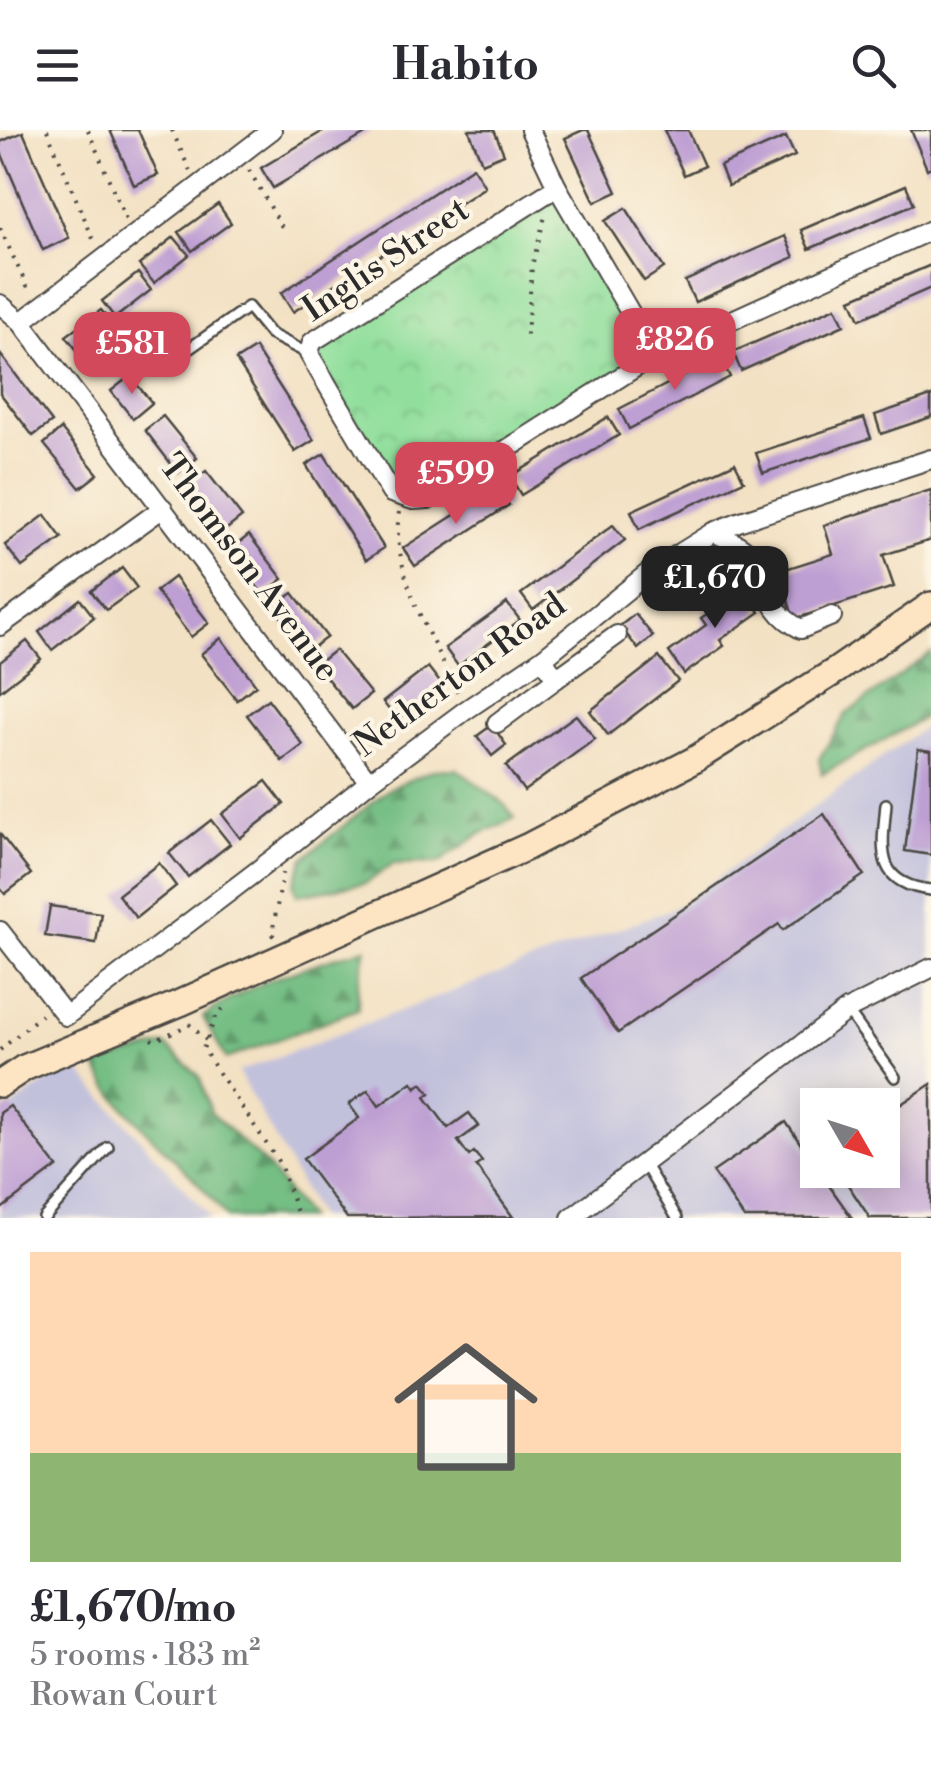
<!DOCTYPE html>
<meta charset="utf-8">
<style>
body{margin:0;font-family:"Libre Bodoni",serif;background:#f7f7f7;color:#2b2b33;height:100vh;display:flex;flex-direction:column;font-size:38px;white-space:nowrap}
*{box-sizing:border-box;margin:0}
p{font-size:32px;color:#7c7c81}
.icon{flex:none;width:55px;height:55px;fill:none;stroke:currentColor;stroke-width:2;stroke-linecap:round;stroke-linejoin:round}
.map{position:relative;height:1088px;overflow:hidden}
.side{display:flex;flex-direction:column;background:#fff;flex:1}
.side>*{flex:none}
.needle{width:65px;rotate:129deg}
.fabs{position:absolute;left:800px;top:958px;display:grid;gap:20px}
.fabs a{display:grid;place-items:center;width:100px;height:100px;border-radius:0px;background:#fff;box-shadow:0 5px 25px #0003;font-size:50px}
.price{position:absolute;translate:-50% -85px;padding:0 22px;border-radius:20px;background:#d1495b;color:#fff;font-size:32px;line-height:65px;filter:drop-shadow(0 2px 5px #0008)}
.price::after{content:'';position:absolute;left:50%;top:60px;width:30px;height:22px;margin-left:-15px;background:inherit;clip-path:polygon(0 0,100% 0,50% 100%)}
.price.selected{background:#222;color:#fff}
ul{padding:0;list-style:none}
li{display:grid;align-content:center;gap:20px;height:530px;padding:0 30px}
li span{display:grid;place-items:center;height:310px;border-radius:0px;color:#555}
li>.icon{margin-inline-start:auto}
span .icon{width:180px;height:180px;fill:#fffc;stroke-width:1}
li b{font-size:42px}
header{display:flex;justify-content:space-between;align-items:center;height:130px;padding:0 30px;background:#fff;font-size:45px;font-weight:700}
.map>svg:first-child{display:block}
.industrial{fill:#c2c1dc;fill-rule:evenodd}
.forest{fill:url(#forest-firs);stroke:#507458;stroke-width:2.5}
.park{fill:url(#park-crowns);stroke:#5e8564;stroke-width:2.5}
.building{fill:#be9fd3}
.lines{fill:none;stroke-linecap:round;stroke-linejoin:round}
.lane-casing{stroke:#494642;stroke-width:14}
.street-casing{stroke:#494642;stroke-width:22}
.secondary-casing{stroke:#494642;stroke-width:30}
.path{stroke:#494642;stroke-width:4;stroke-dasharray:2.5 8;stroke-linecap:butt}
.lane{stroke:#fff;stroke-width:9}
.street{stroke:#fff;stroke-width:18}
.secondary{stroke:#fde5c4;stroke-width:25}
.labels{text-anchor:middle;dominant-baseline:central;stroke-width:8;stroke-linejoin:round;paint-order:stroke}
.street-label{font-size:35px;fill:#2b2b2b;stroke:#fcf5e5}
</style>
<header><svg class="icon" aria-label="menu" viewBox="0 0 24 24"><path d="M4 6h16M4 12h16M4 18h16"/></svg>Habito<svg class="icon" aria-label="search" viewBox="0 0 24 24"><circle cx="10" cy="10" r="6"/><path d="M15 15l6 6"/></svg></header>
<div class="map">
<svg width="931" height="1088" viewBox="0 0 931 1088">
<defs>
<pattern id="forest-firs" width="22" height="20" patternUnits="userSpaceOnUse" patternTransform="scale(2.5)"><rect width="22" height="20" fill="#75be84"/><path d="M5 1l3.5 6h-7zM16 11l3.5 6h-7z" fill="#609b6c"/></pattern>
<pattern id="park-crowns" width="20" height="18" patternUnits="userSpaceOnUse" patternTransform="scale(2.5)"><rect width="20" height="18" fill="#92df9d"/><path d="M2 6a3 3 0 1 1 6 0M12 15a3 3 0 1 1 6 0" fill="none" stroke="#7ec087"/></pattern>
</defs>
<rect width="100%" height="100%" fill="#fcf5e5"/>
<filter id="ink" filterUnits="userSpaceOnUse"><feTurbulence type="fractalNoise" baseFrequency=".01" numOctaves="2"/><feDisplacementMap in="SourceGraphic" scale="20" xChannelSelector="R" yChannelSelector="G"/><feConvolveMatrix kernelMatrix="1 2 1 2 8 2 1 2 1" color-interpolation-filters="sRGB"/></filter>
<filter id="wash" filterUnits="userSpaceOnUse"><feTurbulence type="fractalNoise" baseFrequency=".0048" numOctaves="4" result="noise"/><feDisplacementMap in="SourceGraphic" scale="40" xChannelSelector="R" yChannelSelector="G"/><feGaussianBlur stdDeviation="2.25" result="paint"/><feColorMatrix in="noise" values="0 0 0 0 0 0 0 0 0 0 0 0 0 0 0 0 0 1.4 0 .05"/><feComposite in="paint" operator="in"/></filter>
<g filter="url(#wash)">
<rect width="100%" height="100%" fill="#f3e1c3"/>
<g class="industrial">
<path d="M931,592v496h-612l-81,-146 441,-166zM818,975h64v65h-64z"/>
<polygon points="73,934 211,1088 0,1088 0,985"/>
</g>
<g class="forest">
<polygon points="931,523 931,584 822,644 819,629 846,584"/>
<polygon points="457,639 503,673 515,688 480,704 438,733 393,734 366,753 297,765 294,755 304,728 390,658 433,640"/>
<path d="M366,818l-8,39v22l-132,50 -23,-42c46,-35 108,-52 163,-69z"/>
<path d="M165,915l34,31 12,37 55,52 42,53h-81c-39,-55 -101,-94 -133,-154z"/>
</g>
<polygon class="park" points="556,62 648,223 429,362 414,364 393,357 314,224 317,215"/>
<g id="blocks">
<g class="building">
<polygon points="110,0 138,0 158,45 134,55"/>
<polygon points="325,0 372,0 273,58 261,38"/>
<polygon points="469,0 494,0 504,24 482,33"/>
<polygon points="583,0 588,0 617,62 595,72 565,8"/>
<polygon points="664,0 688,0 704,36 684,45"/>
<polygon points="911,0 931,0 931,37 927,39"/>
<polygon points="23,2 69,108 43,120 0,20 0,12"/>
<polygon points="786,7 795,26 728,56 720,36"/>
<polygon points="473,37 485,57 293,182 281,163"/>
<polygon points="906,55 914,74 809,119 801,100"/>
<polygon points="218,74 231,93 192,121 179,102"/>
<polygon points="626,78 664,138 644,151 605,91"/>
<polygon points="785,106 794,127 695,172 685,151"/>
<polygon points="174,107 189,125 154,153 139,135"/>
<polygon points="931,135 931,158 860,189 851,169"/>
<polygon points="138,143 151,160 115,188 102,171"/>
<polygon points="836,177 844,195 741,241 733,222"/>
<polygon points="101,180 115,197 80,224 66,206"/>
<polygon points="255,218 314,310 295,322 236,230"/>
<polygon points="0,224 52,292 33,306 0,263"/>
<polygon points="720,227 730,247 629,299 619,279"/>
<polygon points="130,246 152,273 133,289 111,261"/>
<polygon points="931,266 931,287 881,304 875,285"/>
<polygon points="163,286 197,328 178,343 145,300"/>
<polygon points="608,287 619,305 521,365 510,347"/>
<polygon points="864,288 871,308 763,343 756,323"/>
<polygon points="61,299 98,344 80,358 44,314"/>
<polygon points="324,324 384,418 366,430 306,335"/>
<polygon points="735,333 744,351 639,399 631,381"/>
<polygon points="206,341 242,387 223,402 187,356"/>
<polygon points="498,357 509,375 415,436 403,418"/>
<polygon points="931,360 931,410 883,425 894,457 794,489 779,441 833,424 824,395"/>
<polygon points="45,385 62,408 22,437 5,415"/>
<polygon points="613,395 625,410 533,480 521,464"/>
<polygon points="249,405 283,449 263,464 229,421"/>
<polygon points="122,438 137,458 106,480 91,461"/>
<polygon points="174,447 209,493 191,507 156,461"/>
<polygon points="744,458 760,482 720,510 724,516 684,544 669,522 706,495 701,488"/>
<polygon points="293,463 327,507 307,522 274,477"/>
<polygon points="80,469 94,487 52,520 39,502"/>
<polygon points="507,473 520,490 458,536 445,518"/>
<polygon points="635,484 653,506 638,519 620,496"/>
<polygon points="221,508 256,555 237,570 201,524"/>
<polygon points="27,511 41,529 0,561 0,532"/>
<polygon points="335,520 371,564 352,579 316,535"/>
<polygon points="659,527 678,551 608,605 590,581"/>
<polygon points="428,537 442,555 397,590 383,572"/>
<polygon points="268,569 303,615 282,631 247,585"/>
<polygon points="576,585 595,609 524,661 506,636"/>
<polygon points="492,595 506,615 492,626 477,606"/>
<polygon points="918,619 931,621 931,725 905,721"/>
<polygon points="266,651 284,674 240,708 222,684"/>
<polygon points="824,684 864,745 783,800 779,794 618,903 581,848"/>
<polygon points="211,690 230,714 188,747 169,723"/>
<polygon points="0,704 31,744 5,764 0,758"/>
<polygon points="159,733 176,756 136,788 118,765"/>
<polygon points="50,776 101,783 96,813 45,806"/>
<polygon points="412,952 416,958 422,953 430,963 425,967 448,998 469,983 479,996 458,1011 469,1026 474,1022 482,1032 476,1036 513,1087 347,1088 303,1029 359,988 349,974 368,960 379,976"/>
<polygon points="931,954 931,1088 870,1088 838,1040 882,1040 882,987"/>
<polygon points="10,976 57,1037 0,1080 0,983"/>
<polygon points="786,992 818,1040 852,1088 744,1088 713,1042"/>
</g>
</g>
</g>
<g filter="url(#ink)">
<use href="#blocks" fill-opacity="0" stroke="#494642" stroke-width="2.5"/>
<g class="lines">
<g class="lane-casing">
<g id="lane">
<polyline points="190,218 248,177 270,204 309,224"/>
<path d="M886,674c-4,45 -12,80 45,86"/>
<polyline points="847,880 895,947"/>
<polyline points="645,1035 677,1088"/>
<polyline points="44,1088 108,1017"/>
</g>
</g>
<g class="street-casing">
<g id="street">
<polyline points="530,0 557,57 655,225"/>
<polyline points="557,57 312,212 309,224 391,363 413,370 429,369 655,225 931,100"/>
<polyline points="0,174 21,192 369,652"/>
<polyline points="21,192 272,0"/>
<path d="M714,402c10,6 27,12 34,21 21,28 16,58 53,76l31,-13"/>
<polyline points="0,496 163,378"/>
<polyline points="543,528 556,549 617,505"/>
<polyline points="497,593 556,549"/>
<polyline points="0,801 66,886 287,718 369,652 466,580 543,528 648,443 714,402 738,392 931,329"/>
<polyline points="571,1088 847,880 931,838"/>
</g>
</g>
<g class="secondary-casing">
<polyline id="secondary" points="0,954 24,938 180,873 527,717 694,630 837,540 931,475"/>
</g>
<g class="path">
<polyline points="47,0 94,111"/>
<polyline points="88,0 126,90"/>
<polyline points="172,0 190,41"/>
<polyline points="249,40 282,97"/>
<polyline points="0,98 29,161"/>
<polyline points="527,205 532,136 545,86"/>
<path d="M399,382c-9,58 35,131 60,183"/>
<polyline points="274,806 272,804 283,743"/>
<polyline points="223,879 217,884 203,919 280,1034 299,1088"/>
<polyline points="189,894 206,910"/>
<polyline points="151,909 154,911 182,898"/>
<polyline points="0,920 41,885"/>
</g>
<use href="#lane" class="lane"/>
<use href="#street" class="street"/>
<use href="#secondary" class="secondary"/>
</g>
</g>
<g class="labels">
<g class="street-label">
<text transform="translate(386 130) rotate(-34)">Inglis Street</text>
<text transform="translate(249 438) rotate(53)">Thomson Avenue</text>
<text transform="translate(460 545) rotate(-36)">Netherton Road</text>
</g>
</g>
</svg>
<div class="fabs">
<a><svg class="needle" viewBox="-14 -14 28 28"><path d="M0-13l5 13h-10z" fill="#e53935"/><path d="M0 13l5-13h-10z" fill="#7c7c81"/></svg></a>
</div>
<b class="price" style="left:675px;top:263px">£826</b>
<b class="price" style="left:132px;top:267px">£581</b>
<b class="price" style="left:456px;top:397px">£599</b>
<b class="price selected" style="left:715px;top:501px">£1,670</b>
</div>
<section class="side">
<ul>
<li><span style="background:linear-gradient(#ffd9b3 65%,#8fb573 0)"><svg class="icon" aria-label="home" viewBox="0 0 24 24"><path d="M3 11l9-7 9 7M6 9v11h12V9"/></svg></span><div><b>£1,670/mo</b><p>5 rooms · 183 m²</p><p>Rowan Court</p></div></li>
</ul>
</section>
